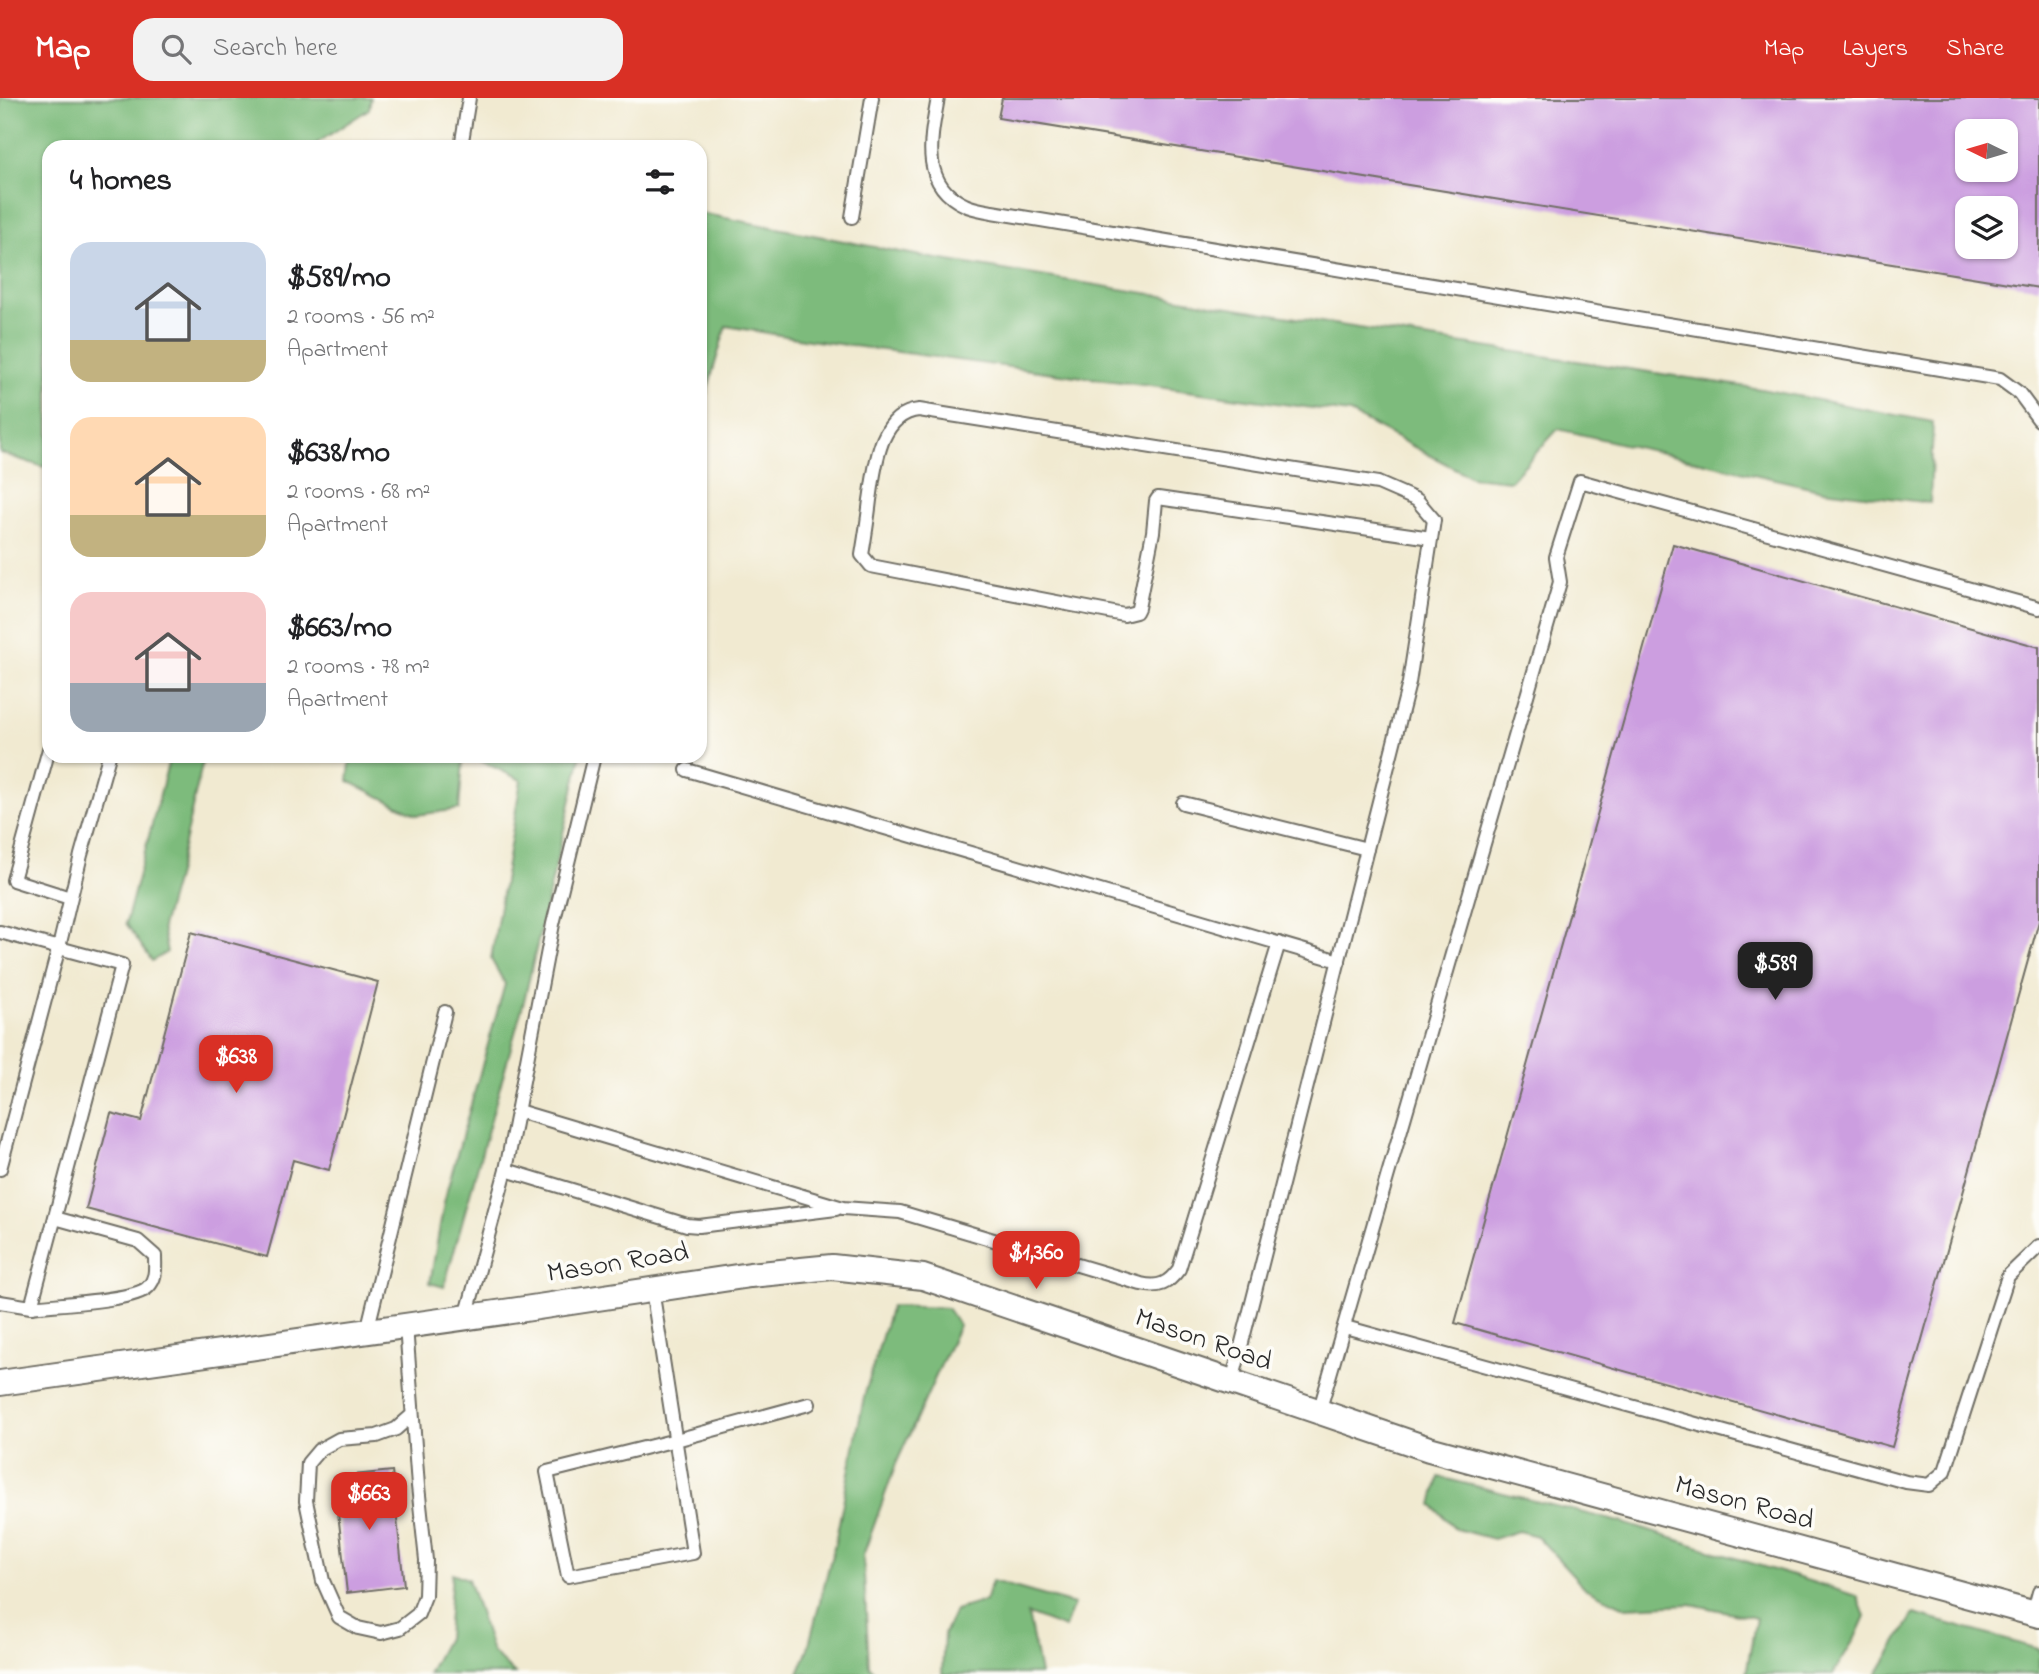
<!DOCTYPE html>
<meta charset="utf-8">
<style>
body{margin:0;font-family:"Indie Flower",sans-serif;background:#f2f2f2;color:#202124;height:100vh;display:flex;flex-direction:column;font-size:26px;white-space:nowrap}
*{box-sizing:border-box;margin:0}
p{font-size:23px;color:#757577}
.icon{flex:none;width:38px;height:38px;fill:none;stroke:currentColor;stroke-width:2;stroke-linecap:round;stroke-linejoin:round}
.map{position:relative;flex:1;overflow:hidden}
.panel{position:absolute;left:42px;top:42px;width:665px;height:623px;display:flex;flex-direction:column;background:#fff;border-radius:21px;box-shadow:0 2px 5px #0004}
.panel>*{flex:none}
.needle{width:46px;rotate:275deg}
.tools{position:absolute;left:1955px;top:21px;display:grid;gap:14px}
.tools a{display:grid;place-items:center;width:63px;height:63px;border-radius:14px;background:#fff;box-shadow:0 2px 5px #0004;font-size:35px}
.price{position:absolute;translate:-50% -60px;padding:0 16px;border-radius:14px;background:#d93025;color:#fff;font-size:23px;line-height:46px;filter:drop-shadow(0 2px 4px #0008)}
.price::after{content:'';position:absolute;left:50%;top:42px;width:21px;height:16px;margin-left:-10px;background:inherit;clip-path:polygon(0 0,100% 0,50% 100%)}
.price.current{background:#222;color:#fff}
ul{padding:0;list-style:none}
li{display:flex;align-items:center;gap:21px;height:175px;padding:0 28px}
li span{display:grid;place-items:center;flex:none;width:196px;height:140px;border-radius:21px;color:#555}
li>.icon{margin-inline-start:auto}
span .icon{width:84px;height:84px;fill:#fffc;stroke-width:1}
li b{font-size:30px}
h2{display:flex;justify-content:space-between;align-items:center;height:84px;padding:0 28px;font-size:30px}
header{display:flex;align-items:center;gap:42px;box-sizing:border-box;height:98px;padding:0 35px;background:#d93025;color:#fff}
header strong{font-size:33px}
nav{display:flex;gap:38px;margin-inline-start:auto;font-size:24px}
.search{width:490px;height:63px;background:#f2f2f2;display:flex;align-items:center;gap:18px;box-sizing:border-box;padding:0 24px;border-radius:21px;color:#757577;font-size:26px}
.map>svg:first-child{display:block}
.forest{fill:#7dbb7b;stroke:#547353;stroke-width:2}
.building{fill:#cc9ee0;fill-rule:evenodd}
.lines{fill:none;stroke-linecap:round;stroke-linejoin:round}
.lane-casing{stroke:#706e65;stroke-width:16}
.street-casing{stroke:#706e65;stroke-width:28}
.lane{stroke:#fff;stroke-width:12}
.street{stroke:#fff;stroke-width:24}
.labels{text-anchor:middle;dominant-baseline:central;stroke-width:7;stroke-linejoin:round;paint-order:stroke}
.street-label{font-size:28px;fill:#2b2b2b;stroke:#fdfcf7}
</style>
<header>
<strong>Map</strong>
<div class="search"><svg class="icon" aria-label="search" viewBox="0 0 24 24"><circle cx="10" cy="10" r="6"/><path d="M15 15l6 6"/></svg>Search here</div>
<nav><a>Map</a><a>Layers</a><a>Share</a></nav>
</header>
<div class="map">
<svg width="2039" height="1576" viewBox="0 0 2039 1576">
<rect width="100%" height="100%" fill="#fdfcf7"/>
<filter id="ink" filterUnits="userSpaceOnUse"><feTurbulence type="fractalNoise" baseFrequency=".0143" numOctaves="2"/><feDisplacementMap in="SourceGraphic" scale="14" xChannelSelector="R" yChannelSelector="G"/><feConvolveMatrix kernelMatrix="1 2 1 2 8 2 1 2 1" color-interpolation-filters="sRGB"/></filter>
<filter id="wash" filterUnits="userSpaceOnUse"><feTurbulence type="fractalNoise" baseFrequency=".00686" numOctaves="4" result="noise"/><feDisplacementMap in="SourceGraphic" scale="28" xChannelSelector="R" yChannelSelector="G"/><feGaussianBlur stdDeviation="1.57" result="paint"/><feColorMatrix in="noise" values="0 0 0 0 0 0 0 0 0 0 0 0 0 0 0 0 0 1.4 0 .05"/><feComposite in="paint" operator="in"/></filter>
<g filter="url(#wash)">
<rect width="100%" height="100%" fill="#f1ead1"/>
<g class="forest">
<polygon points="0,0 371,0 369,11 311,49 49,49 49,358 44,369 0,355"/>
<polygon points="700,115 931,160 1333,226 1761,291 1933,324 1930,405 1823,392 1558,331 1510,383 1471,379 1350,315 809,242 726,228 700,318"/>
<polygon points="170,658 204,658 177,776 162,829 167,854 152,863 126,825"/>
<polygon points="351,658 581,658 524,903 444,1189 430,1185 445,1099 505,886 491,861 521,682 477,661 463,663 459,711 417,717 348,683"/>
<polygon points="891,1208 947,1210 959,1227 896,1366 863,1458 869,1568 877,1576 798,1576 807,1554 835,1445 864,1299"/>
<polygon points="1439,1379 1620,1424 1857,1498 1865,1518 1855,1540 1833,1576 1746,1576 1756,1520 1691,1506 1625,1509 1586,1491 1537,1438 1518,1433 1493,1441 1456,1431 1432,1407"/>
<polygon points="452,1475 468,1481 492,1554 515,1576 428,1576 447,1540"/>
<polygon points="992,1483 1074,1506 1065,1530 1028,1516 1040,1576 942,1576 944,1536 955,1512 985,1503"/>
<polygon points="1914,1516 2039,1551 2039,1576 1877,1576"/>
</g>
<g id="blocks">
<g class="building">
<path d="M1002,0h1037v190l-1041,-170zM1967,33h39v39h-39zM1967,110h39v39h-39z"/>
<polygon points="1673,446 2039,549 2039,823 1892,1349 1455,1225"/>
<polygon points="191,834 378,884 329,1072 293,1062 267,1159 86,1111 111,1015 141,1023"/>
<polygon points="392,1373 404,1488 347,1495 334,1379"/>
</g>
</g>
</g>
<g filter="url(#ink)">
<use href="#blocks" fill-opacity="0" stroke="#706e65" stroke-width="2"/>
<g class="lines">
<g class="lane-casing">
<g id="lane">
<path d="M938,0c-7,39 -19,86 27,107 8,4 18,5 27,7l1008,167 19,14 20,27"/>
<polyline points="461,49 469,0"/>
<polyline points="852,119 872,0"/>
<polyline points="49,651 13,782 70,800"/>
<polyline points="687,672 1339,863"/>
<polyline points="1183,705 1367,751"/>
<polyline points="0,834 122,867 31,1209 0,1204"/>
<path d="M518,1013l325,97 57,4 241,72c18,4 27,0 38,-15l100,-326"/>
<polyline points="0,1071 59,849 81,757 109,658"/>
<polyline points="506,1072 687,1127 699,1128 836,1111"/>
<path d="M652,1191c14,88 28,176 41,264l-125,23 -21,-104 129,-32 133,-36"/>
<path d="M31,1209c23,-3 104,-6 117,-20 9,-9 7,-20 7,-31l-17,-15 -83,-23"/>
<polyline points="466,1219 506,1072 553,826 594,658"/>
<polyline points="406,1228 418,1388 426,1462 425,1498 418,1516 400,1530 381,1535 358,1530 339,1519 323,1483 306,1403 308,1365 319,1352 339,1341 377,1338 396,1331 412,1317"/>
<polyline points="1345,1229 1906,1384 1929,1387 1945,1373 2008,1178 2039,1148"/>
<polyline points="367,1233 445,914"/>
<path d="M1232,1284l177,-699 25,-163 -17,-20 -39,-17 -459,-73c-41,4 -44,59 -49,90 -2,18 -5,37 -8,55l9,11 253,49 12,-3 2,-4 15,-76 3,-31 2,-3 273,40"/>
<polyline points="1319,1314 1560,484 1556,459 1580,383 2039,510"/>
<polyline points="2033,1516 2039,1494"/>
</g>
</g>
<g class="street-casing">
<polyline id="street" points="0,1285 518,1212 750,1177 832,1169 923,1179 1429,1351 2039,1517"/>
</g>
<use href="#lane" class="lane"/>
<use href="#street" class="street"/>
</g>
</g>
<g class="labels">
<g class="street-label">
<text transform="translate(618 1166) rotate(-9)">Mason Road</text>
<text transform="translate(1203 1243) rotate(19)">Mason Road</text>
<text transform="translate(1744 1406) rotate(15)">Mason Road</text>
</g>
</g>
</svg>
<div class="tools">
<a><svg class="needle" viewBox="-14 -14 28 28"><path d="M0-13l5 13h-10z" fill="#e53935"/><path d="M0 13l5-13h-10z" fill="#757577"/></svg></a>
<a><svg class="icon" aria-label="layers" viewBox="0 0 24 24"><path d="M12 4l9 5-9 5-9-5zM3 14l9 5 9-5"/></svg></a>
</div>
<b class="price current" style="left:1775px;top:904px">$589</b>
<b class="price" style="left:236px;top:997px">$638</b>
<b class="price" style="left:1036px;top:1193px">$1,360</b>
<b class="price" style="left:369px;top:1434px">$663</b>
<section class="panel">
<h2>4 homes<svg class="icon" aria-label="filters" viewBox="0 0 24 24"><path d="M4 7h16M4 17h16"/><circle cx="9" cy="7" r="2"/><circle cx="15" cy="17" r="2"/></svg></h2>
<ul>
<li><span style="background:linear-gradient(#c9d6e8 70%,#c2b280 0)"><svg class="icon" aria-label="home" viewBox="0 0 24 24"><path d="M3 11l9-7 9 7M6 9v11h12V9"/></svg></span><div><b>$589/mo</b><p>2 rooms · 56 m²</p><p>Apartment</p></div></li>
<li><span style="background:linear-gradient(#ffd9b3 70%,#c2b280 0)"><svg class="icon" aria-label="home" viewBox="0 0 24 24"><path d="M3 11l9-7 9 7M6 9v11h12V9"/></svg></span><div><b>$638/mo</b><p>2 rooms · 68 m²</p><p>Apartment</p></div></li>
<li><span style="background:linear-gradient(#f6c9c9 65%,#9aa5b1 0)"><svg class="icon" aria-label="home" viewBox="0 0 24 24"><path d="M3 11l9-7 9 7M6 9v11h12V9"/></svg></span><div><b>$663/mo</b><p>2 rooms · 78 m²</p><p>Apartment</p></div></li>
</ul>
</section>
</div>
